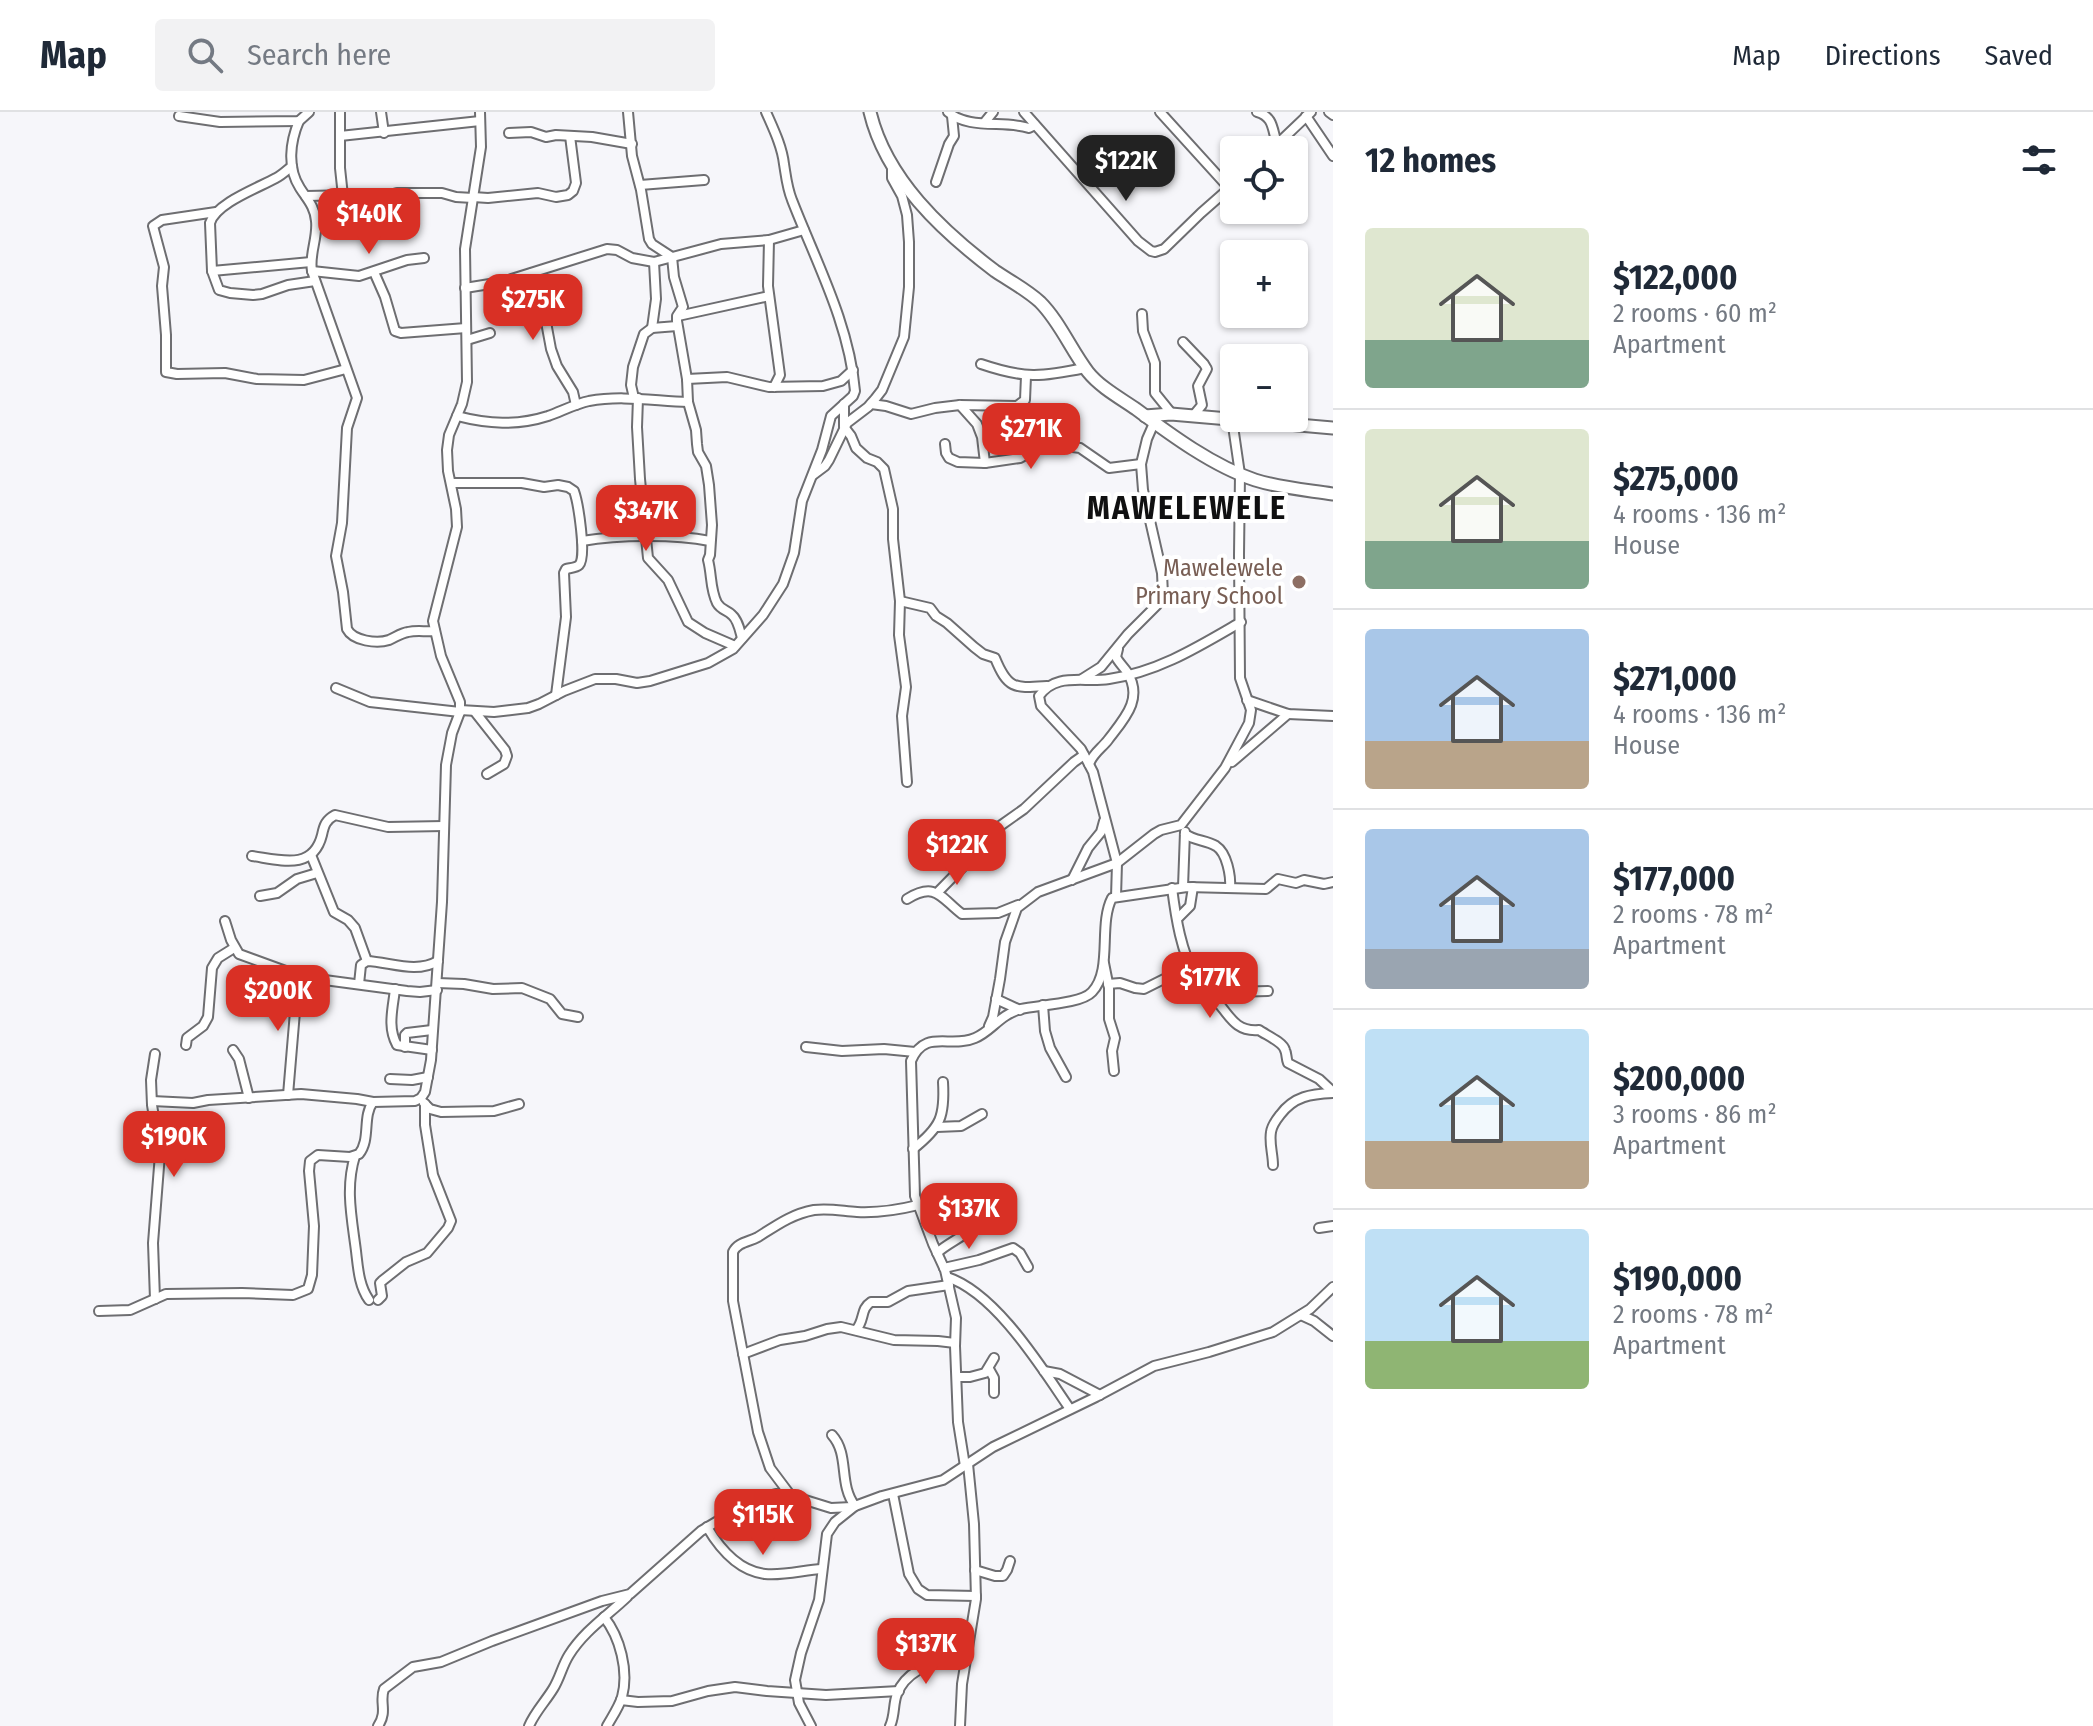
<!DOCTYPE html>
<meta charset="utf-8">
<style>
body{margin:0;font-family:"Fira Sans Condensed",sans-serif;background:#f2f2f3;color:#1f2937;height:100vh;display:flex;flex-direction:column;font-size:30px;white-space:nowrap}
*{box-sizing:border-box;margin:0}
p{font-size:26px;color:#747a83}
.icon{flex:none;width:44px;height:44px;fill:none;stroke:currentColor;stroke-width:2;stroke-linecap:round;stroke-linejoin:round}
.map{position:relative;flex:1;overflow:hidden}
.details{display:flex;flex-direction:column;background:#fff;width:760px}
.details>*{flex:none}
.tools{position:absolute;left:1220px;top:24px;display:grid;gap:16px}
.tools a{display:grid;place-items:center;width:88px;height:88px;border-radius:8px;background:#fff;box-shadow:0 2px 6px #0004;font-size:40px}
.price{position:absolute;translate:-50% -68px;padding:0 18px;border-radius:16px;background:#d93025;color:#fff;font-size:26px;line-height:52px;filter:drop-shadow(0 2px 4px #0008)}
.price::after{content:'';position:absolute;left:50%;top:48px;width:24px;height:18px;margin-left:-12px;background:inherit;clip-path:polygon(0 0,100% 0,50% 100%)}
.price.selected{background:#222;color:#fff}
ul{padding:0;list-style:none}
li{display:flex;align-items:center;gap:24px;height:200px;padding:0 32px}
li+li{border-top:2px solid #e0e1e3}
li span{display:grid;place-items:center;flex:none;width:224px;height:160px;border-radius:8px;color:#555}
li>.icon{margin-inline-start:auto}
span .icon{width:96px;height:96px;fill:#fffc;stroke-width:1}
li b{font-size:34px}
h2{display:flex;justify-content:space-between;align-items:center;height:96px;padding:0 32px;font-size:34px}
header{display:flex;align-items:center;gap:48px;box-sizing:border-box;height:112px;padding:0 40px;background:#fff;border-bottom:2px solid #e0e1e3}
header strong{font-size:38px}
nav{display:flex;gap:44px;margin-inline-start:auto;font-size:28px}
.search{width:560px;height:72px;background:#f2f2f3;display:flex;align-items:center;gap:20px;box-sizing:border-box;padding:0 28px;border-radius:8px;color:#747a83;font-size:30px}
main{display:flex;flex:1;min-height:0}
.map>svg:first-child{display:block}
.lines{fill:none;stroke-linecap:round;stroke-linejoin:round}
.street-casing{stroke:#6e6e71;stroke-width:12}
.secondary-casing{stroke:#6e6e71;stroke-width:15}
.street{stroke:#fff;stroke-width:8}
.secondary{stroke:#fff;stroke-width:11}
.education-dot{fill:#8d6e63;stroke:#fff;stroke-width:3}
.labels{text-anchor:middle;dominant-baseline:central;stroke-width:8;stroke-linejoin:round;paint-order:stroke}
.education-label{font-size:24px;fill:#785e54;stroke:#fff;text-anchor:end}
.district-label{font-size:32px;font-weight:bold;letter-spacing:2px;fill:#101011;stroke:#fff}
</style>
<header>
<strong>Map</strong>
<div class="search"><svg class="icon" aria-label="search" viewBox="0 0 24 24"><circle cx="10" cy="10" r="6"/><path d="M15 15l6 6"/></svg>Search here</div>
<nav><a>Map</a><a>Directions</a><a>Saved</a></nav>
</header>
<main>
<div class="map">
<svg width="1333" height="1614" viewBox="0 0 1333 1614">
<rect width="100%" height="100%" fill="#f6f6fa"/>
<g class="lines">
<g class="street-casing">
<g id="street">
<polyline points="340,0 340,56 343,84"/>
<polyline points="381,0 384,21"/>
<polyline points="628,0 632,44 641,78 649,127 652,132 672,145"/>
<path d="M948,0c21,18 56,8 81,16l6,-3"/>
<polyline points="1024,0 1138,129 1151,139 1155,140 1164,137 1201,101 1234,72"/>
<polyline points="1160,0 1229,76"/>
<path d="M1257,0c17,5 15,17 20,32"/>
<polyline points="1329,0 1333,3"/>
<polyline points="179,4 220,10 299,9 309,0"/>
<polyline points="1306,4 1333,44"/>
<path d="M299,9c-9,21 -12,47 1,67 7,11 15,19 16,33 2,17 -7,33 -4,50l45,127 -10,30 -5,95 -6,33 7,36 4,37c6,12 30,15 42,11 7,-3 12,-7 19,-8 9,-2 18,0 27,-1"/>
<polyline points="984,11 993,0"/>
<polyline points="509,21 531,20 546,25 556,23 592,25 632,32"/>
<polyline points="340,24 480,9"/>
<polyline points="1271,38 1311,0"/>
<path d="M292,54c-5,4 -10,9 -16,12 -18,10 -60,25 -66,45l2,48 7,19 11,3 23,2 9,-1 26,-9 27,-4"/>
<polyline points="936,70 949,32 954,24 952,4"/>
<polyline points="640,73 704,68"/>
<polyline points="306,84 353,83 383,85 397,81 442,81 456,85 473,86"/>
<polyline points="473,85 488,86 538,81 556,85 568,83 573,79 576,71 570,24"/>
<polyline points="216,100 162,108 153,114 164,155 162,174 166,223 166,260 177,262 225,261 257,267 304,268 346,257"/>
<polyline points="769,128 768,174 780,263 774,275"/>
<path d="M672,145l2,20 9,30 -6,9v5l10,58 1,23 8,28 1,14 1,8 8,14 3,19 3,40 -2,30 -2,5c4,15 2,29 9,43 4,7 10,7 15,12 6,5 8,16 10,23"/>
<polyline points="212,159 311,150"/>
<polyline points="312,159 359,164 407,148 424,146"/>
<polyline points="374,160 385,185 395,219 401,221 466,216"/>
<polyline points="532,161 534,192 546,210 551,237 557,254 573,280 576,293"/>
<polyline points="465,176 502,170 607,137 617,138 632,146 654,150 721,132 769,128 804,118"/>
<polyline points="1142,202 1143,219 1155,251 1155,281 1172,302"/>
<polyline points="678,204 769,184"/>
<polyline points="652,216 656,187 654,150"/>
<polyline points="467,228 490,221"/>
<polyline points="1183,230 1204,252 1207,257 1198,274 1202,293 1193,304"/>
<path d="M981,252c44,15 60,13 104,4"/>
<polyline points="687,267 727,265 769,275 823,274 841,269 853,258"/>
<polyline points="634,286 631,273 633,255 644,222 652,216 677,214"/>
<polyline points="638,286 637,315 640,367 648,446 668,468 688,510 705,521 735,534"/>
<polyline points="844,292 844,315 851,324 856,336 867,346 877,350 884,357 893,397 893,427 900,489 899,523 906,575 902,604 907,670"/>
<polyline points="871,292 886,294 911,302 935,296 960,293 1017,294 1025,288 1026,264"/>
<polyline points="960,293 977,312 982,325 985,351"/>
<path d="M457,304c31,8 60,10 91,0 14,-5 27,-12 41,-15 33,-6 66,0 99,1"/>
<polyline points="945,332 946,341 949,346 958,350 985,351 1020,346 1041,334 1051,332 1080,336 1109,356 1141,352"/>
<polyline points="813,363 825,354 829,348 847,311 868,295 875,287 882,278 904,225 909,175 909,130 907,103 902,84 892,66 892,53"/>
<path d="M451,371h71l22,4 14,-2 10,2 6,4c4,11 13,66 5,74 -3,3 -10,3 -13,4l-2,4 2,44 -10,78"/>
<path d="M582,429c37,-6 91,-7 128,0"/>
<path d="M900,489l30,7 6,8 11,7 27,24 9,7 12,4c13,32 20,30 52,28"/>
<polyline points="1082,567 1101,555 1128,522 1157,493 1163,483 1162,461 1143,378 1141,352 1147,327 1154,311"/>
<polyline points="336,576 370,590 460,600"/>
<polyline points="1247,588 1288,602 1333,604"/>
<path d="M460,598l34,2 34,-4 11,-4 25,-13 31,-12h21l21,4 13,-2 58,-18 25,-14 30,-34 20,-31 11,-31 8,-52 20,-51 9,-34 22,-20 2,-5c-6,-68 -39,-129 -63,-191 -5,-12 -6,-24 -8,-36 -2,-18 -11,-36 -18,-52"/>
<polyline points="475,600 505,638 507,644 504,652 487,662"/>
<polyline points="1232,650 1288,602"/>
<path d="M1089,652c4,-11 13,-16 19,-24 16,-21 36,-41 19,-68 -3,-5 -8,-9 -11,-15l2,-8"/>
<path d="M1185,722c10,7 21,6 31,12 11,7 15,30 14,42"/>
<polyline points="311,743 334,800 348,808 355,816 367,849"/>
<path d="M252,744c28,4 61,15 70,-21 2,-10 4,-15 13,-20l53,12 56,-1"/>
<polyline points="1072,768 1088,736 1101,720 1104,709"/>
<polyline points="1183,775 1185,720"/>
<path d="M1172,776c4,31 9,63 24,90 3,5 4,13 9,17 4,4 11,4 15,10 11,14 18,27 39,25 7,5 24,12 26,20 2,4 1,8 3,13l31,16 14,13"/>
<polyline points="937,781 992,725 1000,714 1024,697 1074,650 1084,643"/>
<polyline points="260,784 277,781 297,767 317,761"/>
<path d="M1116,785l1,-34 -24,-91 -12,-23 -40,-43 -2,-10c17,-24 44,-13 70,-17 49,-7 89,-32 132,-57"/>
<path d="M907,787c29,-18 34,-1 55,15l36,-1 20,-8"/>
<polyline points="1178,806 1190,794 1193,775"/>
<polyline points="225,809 231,828 239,842 302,865 407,879 420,880 437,878"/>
<polyline points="1104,851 1109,876 1109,907 1115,926 1112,939 1114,959"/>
<polyline points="437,871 464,872 493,877 522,876 550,887 562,902 578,905"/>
<path d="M359,872l2,-19 6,-4c23,1 49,13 71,0"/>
<polyline points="1108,872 1120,871 1135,876 1144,877 1164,867 1197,867"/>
<path d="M395,877c-2,19 -8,38 2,56l35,5"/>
<polyline points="1207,884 1231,880 1268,879"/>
<polyline points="996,887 1020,898"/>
<polyline points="1043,893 1045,919 1050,936 1066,965"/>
<polyline points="319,895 320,868"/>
<polyline points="989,914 993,905 1000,867 1005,830 1017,796 1038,780 1117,751 1154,722 1161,718 1181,713 1225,656 1249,611 1251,598 1240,566 1239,443 1240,362 1232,307"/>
<polyline points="186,933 187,926 203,914 208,905 212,856 218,846 234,836"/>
<polyline points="405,935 405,923 407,921 432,918"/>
<polyline points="806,935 842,939 884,937 915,940"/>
<polyline points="233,938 239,947 249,986"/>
<polyline points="155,942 151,968 152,993 160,1042 153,1131 155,1187"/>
<polyline points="390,967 412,968 428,965"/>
<polyline points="288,983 298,864"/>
<polyline points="152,989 193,991 208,988 301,982 357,987 373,990"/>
<polyline points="424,991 430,997 441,1000 494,999 519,992"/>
<polyline points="937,1015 961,1014 982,1002"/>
<path d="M913,1037c28,-22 32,-33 30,-67"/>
<path d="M355,1044c-10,32 -3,63 1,95 2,17 3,35 13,49"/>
<path d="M1273,1053c0,-11 -4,-22 -2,-33 1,-7 5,-12 9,-17 14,-19 31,-21 53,-22"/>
<polyline points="1319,1116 1333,1114"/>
<path d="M937,1141c12,-11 28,-16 39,-29"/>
<polyline points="944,1156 979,1148 1013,1136 1020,1141 1028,1155"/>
<path d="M947,1165c49,16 94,90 123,132"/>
<polyline points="378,1188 382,1184 380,1171 382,1169 406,1150 427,1141 448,1116 451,1109 433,1063 425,1013 425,992"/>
<path d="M99,1199l31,-1 36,-16 76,-1 51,2 15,-6 4,-14 2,-49 -5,-55 1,-10 8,-6 32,2 9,-3c12,-15 3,-37 14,-52l42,-1 6,-3 4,-6 6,-32 11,-158 4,-137 6,-32 8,-21v-10l-19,-46 -8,-35 24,-94 -1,-18 -8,-38 -1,-21 2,-15 13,-31 5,-22 -2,-133 16,-102 -1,-35"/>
<polyline points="1301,1203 1314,1209 1333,1224"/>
<path d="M856,1218c9,-10 4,-21 15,-28h17l20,-11 41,-6"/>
<polyline points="743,1242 780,1228 805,1224 827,1217 841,1215 894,1228 938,1229 955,1231"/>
<polyline points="989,1257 994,1266 994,1281"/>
<polyline points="1044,1259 1060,1262 1100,1283"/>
<polyline points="957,1265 970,1265 985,1261 994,1246"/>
<path d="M832,1323c18,20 6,49 23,71"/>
<path d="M965,1354l-7,-44 -3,-76 1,-28 -11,-48 -12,-26 -18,-48 -4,-135c14,-33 39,-12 64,-23 17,-7 24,-23 46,-29 17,-4 60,-5 71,-17 21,-22 6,-67 20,-94l75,-11 79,2 12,-10 18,4 8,-3 20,4 9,-2"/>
<polyline points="893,1382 909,1462 918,1477 927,1483 976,1484"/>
<path d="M791,1384l-21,-28 -12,-36 -25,-131v-49c5,-10 16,-10 25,-15 19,-12 34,-23 56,-27 15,-2 28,1 43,2 21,1 41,-2 61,-7"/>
<path d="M707,1415c13,22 32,44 58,47 18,2 39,-4 57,-5"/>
<polyline points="975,1458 995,1464 1003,1464 1007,1458 1010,1449"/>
<path d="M604,1505c16,20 25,54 18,80 -3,10 -10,20 -15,29"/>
<polyline points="621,1588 638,1590 672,1589 708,1579 735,1575 767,1579 826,1583 899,1579"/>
<path d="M378,1614c10,-15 1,-24 6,-37l29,-22 28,-5 51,-21 110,-40 28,-7 71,-63 52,-31 23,-6 13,1 42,13 21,-1"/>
<path d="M529,1614c6,-14 16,-24 24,-37 7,-11 9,-23 16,-34 15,-24 38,-39 58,-58"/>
<polyline points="811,1614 799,1591 795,1568 801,1541 819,1488 827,1422 835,1410 855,1394 882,1384 943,1368 993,1335 1096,1285 1154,1254 1209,1240 1273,1220 1310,1197 1333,1175"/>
<path d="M890,1614c5,-10 3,-22 7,-32 11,-29 47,-33 71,-44"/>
<polyline points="960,1614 962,1572 976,1487 974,1412 968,1352"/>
</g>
</g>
<g class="secondary-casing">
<g id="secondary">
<path d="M870,0c16,67 72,119 125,159 15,10 32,19 45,31 20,20 31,48 48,70 12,15 32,26 48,37 35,26 77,57 119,71 25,8 52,10 78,14"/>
<polyline points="1145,304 1171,302 1333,316"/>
</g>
</g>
<use href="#street" class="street"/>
<use href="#secondary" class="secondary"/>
</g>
<circle class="education-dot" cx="1299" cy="470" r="8"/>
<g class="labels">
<g class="education-label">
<text x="1283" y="456">Mawelewele<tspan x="1283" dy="28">Primary School</tspan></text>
</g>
<g class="district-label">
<text x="1187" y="396">MAWELEWELE</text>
</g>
</g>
</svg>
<div class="tools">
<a><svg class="icon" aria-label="locate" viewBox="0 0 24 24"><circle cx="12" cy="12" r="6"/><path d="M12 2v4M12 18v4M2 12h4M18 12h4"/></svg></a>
<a>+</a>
<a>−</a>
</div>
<b class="price selected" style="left:1126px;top:91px">$122K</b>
<b class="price" style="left:369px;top:144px">$140K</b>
<b class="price" style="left:533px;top:230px">$275K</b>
<b class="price" style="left:1031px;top:359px">$271K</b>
<b class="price" style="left:646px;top:441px">$347K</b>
<b class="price" style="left:957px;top:775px">$122K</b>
<b class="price" style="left:1210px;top:908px">$177K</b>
<b class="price" style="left:278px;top:921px">$200K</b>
<b class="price" style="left:174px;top:1067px">$190K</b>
<b class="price" style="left:969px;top:1139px">$137K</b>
<b class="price" style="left:763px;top:1445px">$115K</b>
<b class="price" style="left:926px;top:1574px">$137K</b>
</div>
<section class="details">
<h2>12 homes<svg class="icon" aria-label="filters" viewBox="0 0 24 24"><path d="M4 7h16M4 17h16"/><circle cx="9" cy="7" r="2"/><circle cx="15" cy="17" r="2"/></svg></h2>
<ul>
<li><span style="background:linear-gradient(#dfe7d0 70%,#7fa58c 0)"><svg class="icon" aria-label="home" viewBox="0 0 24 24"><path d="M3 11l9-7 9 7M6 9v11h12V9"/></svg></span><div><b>$122,000</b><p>2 rooms · 60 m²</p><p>Apartment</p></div></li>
<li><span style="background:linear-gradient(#dfe7d0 70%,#7fa58c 0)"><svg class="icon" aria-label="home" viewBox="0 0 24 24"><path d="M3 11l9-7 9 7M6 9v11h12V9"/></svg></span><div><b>$275,000</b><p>4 rooms · 136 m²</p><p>House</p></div></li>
<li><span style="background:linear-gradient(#a9c7e8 70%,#b9a48a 0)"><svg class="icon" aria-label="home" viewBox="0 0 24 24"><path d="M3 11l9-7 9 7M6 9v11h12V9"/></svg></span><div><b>$271,000</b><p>4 rooms · 136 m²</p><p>House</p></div></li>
<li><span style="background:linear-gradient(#a9c7e8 75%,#9aa5b1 0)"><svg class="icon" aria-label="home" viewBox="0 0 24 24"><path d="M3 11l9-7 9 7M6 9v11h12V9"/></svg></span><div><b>$177,000</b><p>2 rooms · 78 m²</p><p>Apartment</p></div></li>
<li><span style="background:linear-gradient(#bfe0f5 70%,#b9a48a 0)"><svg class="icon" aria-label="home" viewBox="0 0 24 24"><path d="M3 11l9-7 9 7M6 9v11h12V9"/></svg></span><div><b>$200,000</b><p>3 rooms · 86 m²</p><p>Apartment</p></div></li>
<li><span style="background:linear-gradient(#bfe0f5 70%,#8fb573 0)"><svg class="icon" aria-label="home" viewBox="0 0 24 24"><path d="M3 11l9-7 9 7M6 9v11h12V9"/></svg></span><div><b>$190,000</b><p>2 rooms · 78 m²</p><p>Apartment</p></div></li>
</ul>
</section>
</main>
